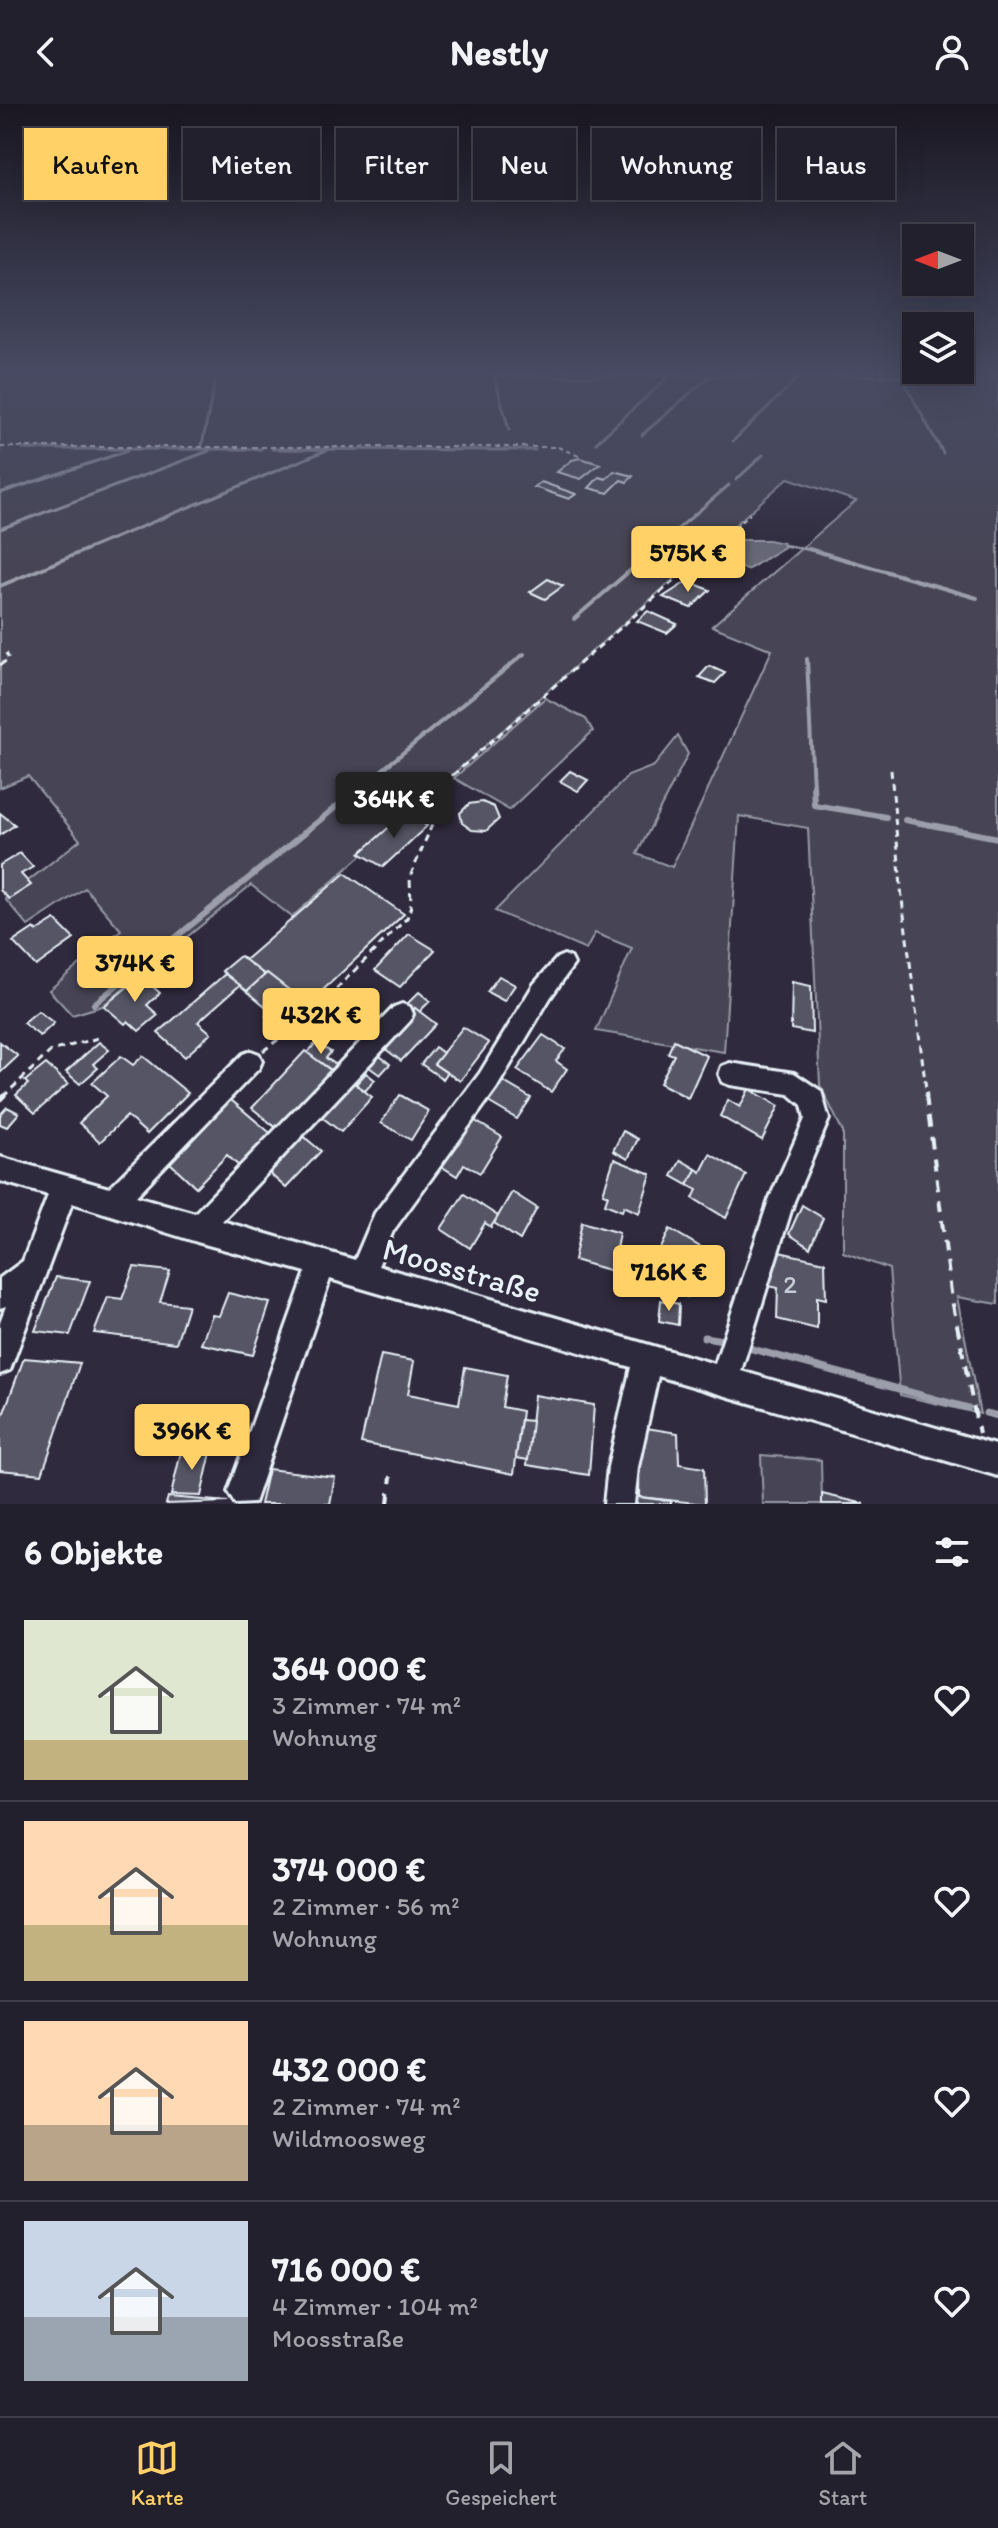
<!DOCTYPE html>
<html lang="de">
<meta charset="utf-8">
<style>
body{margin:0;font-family:Itim,sans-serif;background:#2f2d3a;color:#f1f3f6;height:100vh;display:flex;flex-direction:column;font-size:30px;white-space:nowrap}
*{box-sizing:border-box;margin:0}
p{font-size:26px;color:#a3a3aa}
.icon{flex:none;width:44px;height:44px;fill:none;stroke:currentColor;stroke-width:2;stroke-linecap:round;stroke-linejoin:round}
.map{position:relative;height:1400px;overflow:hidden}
.panel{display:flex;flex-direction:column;background:#23202e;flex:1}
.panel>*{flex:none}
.guide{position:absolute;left:24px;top:24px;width:950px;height:72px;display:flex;gap:16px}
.needle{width:52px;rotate:270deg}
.fabs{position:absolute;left:902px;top:120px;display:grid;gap:16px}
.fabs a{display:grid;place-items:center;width:72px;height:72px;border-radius:0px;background:#23202e;box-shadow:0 8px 32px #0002,0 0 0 2px #403e4a;font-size:40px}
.price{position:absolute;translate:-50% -68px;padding:0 18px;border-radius:8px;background:#ffd166;color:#111;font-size:26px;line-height:52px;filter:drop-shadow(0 2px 4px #0008)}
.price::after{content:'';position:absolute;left:50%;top:48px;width:24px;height:18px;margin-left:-12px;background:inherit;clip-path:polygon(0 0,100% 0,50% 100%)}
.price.on{background:#222;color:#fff}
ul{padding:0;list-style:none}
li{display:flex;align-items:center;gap:24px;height:200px;padding:0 24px}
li+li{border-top:2px solid #403e4a}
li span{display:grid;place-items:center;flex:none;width:224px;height:160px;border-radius:0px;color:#555}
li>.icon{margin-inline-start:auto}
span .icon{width:96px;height:96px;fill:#fffc;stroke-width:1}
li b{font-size:34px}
h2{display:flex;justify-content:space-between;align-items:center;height:96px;padding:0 24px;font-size:34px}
.chip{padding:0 28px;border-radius:0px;background:#23202e;box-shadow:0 8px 32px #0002,0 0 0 2px #403e4a;font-size:28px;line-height:72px}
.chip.on{background:#ffd166;color:#111}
header{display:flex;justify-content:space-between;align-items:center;height:104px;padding:0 24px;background:#23202e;font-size:36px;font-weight:700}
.tabs{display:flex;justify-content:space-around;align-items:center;height:112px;border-top:2px solid #403e4a;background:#23202e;font-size:22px;color:#a3a3aa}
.tabs a{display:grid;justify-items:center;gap:4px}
.tabs .on{color:#ffd166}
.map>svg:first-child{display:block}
.green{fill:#464455;stroke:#979aa6;stroke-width:2}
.water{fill:#696978;stroke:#9c9fab;stroke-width:2}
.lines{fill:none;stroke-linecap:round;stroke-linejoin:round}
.stream-far3{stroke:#9c9fab;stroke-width:3}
.stream-far2{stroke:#9c9fab;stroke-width:4}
.stream-far1{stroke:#9c9fab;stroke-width:6}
.stream{stroke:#9c9fab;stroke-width:7}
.building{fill:#575565;stroke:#e8f1f8;stroke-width:2}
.minor-casing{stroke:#e8f1f8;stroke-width:6}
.path-far2{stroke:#e8f1f8;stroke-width:2;stroke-dasharray:5 4;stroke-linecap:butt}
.path-far1{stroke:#e8f1f8;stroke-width:3;stroke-dasharray:7 5;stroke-linecap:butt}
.path{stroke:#e8f1f8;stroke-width:4;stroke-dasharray:12 9;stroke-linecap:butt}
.minor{fill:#2f2a3d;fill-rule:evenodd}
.labels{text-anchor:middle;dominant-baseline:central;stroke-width:6;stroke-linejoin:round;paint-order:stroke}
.near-number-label{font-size:26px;fill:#c4cad3}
.near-street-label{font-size:32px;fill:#e8f1f8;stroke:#2f2a3d}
</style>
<header><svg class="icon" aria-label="back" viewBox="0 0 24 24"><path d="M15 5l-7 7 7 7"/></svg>Nestly<svg class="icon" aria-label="person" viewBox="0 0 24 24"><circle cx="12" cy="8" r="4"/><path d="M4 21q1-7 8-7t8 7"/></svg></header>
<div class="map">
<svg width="998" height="1400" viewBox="0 0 998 1400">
<rect width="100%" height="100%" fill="#2f2a3d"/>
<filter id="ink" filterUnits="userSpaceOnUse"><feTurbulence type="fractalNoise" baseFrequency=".0125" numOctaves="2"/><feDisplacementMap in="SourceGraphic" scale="16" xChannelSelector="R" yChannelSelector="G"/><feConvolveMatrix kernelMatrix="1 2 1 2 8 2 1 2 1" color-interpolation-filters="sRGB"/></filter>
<g filter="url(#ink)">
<g class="green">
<polygon points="0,267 998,267 998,1200 957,1193 980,1310 900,1291 889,1165 843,1148 843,1028 820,981 808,724 739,712 724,948 596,927 632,844 595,829 586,846 495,807 628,672 654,662 678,632 688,650 637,750 672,763 772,546 712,522 856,397 788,374 292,813 251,781 102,902 72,911 49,886 121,826 85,784 28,822 5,795 80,736 28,672 0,684"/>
<polygon points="545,594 586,615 593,627 509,706 454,674"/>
<polygon points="761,1351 821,1356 822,1400 763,1400"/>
</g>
<polygon class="water" points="734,436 768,436 783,439 784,443 747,466 733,459 724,448 724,442"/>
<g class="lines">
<g class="stream-far3">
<polyline points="493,267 494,272 896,272 901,273 943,349"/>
<polyline points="495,275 509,326"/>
<polyline points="642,331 710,272"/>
<polyline points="733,337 800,272"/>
<polyline points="596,339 669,272"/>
<polyline points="202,341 217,267"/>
<polyline points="23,345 261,345"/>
<polyline points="272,345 535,346"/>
<polyline points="736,376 763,351"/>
<polyline points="0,389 127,347"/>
<polyline points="0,425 209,347"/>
<polyline points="783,441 816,447"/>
<polyline points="83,447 329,345"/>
<polyline points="652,447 729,381"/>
</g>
<g class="stream-far2">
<polyline points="809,445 977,494"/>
<polyline points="0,482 88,445"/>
<polyline points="574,515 655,445"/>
<polyline points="807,555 813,683"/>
<polyline points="361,683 524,550"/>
</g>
<g class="stream-far1">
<polyline points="813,681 814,701 886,713"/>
<polyline points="905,716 998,734"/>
<polyline points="94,900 363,681"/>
</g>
<g class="stream">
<polyline points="704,1233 723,1236"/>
<polyline points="745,1243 968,1304"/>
<polyline points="986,1309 998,1312"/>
</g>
</g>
<g class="building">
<polygon points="580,354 600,360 581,375 557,368 572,356"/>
<polygon points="614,367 633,372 627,378 621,376 608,389 589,384 599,373 606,375"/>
<polygon points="541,378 576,390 569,395 534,383"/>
<polygon points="548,475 563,482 545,495 530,488"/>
<polygon points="688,477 710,486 691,504 663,493"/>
<polygon points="648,507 677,520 667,529 637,517"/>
<polygon points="709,562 725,569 715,579 699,573"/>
<polygon points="570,667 588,676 578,687 560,677"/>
<polygon points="482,698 494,703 499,715 486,727 472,726 462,719 460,709 469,700"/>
<polygon points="0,709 15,721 0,731"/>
<polygon points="405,709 427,722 383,763 360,749"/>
<polygon points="20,749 33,763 21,770 31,781 9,795 0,786 0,761"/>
<polygon points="345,769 404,810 307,901 267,869 265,871 245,856"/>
<polygon points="55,816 74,835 36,862 13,838 34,824 37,827"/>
<polygon points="409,830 435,846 400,883 375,866"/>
<polygon points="240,852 265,871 247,887 222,867"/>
<polygon points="267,869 311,903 290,923 281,916 277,920 266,912 271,907 247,887"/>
<polygon points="225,870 240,881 198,918 211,929 185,953 158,929"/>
<polygon points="141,872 160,889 147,901 158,911 139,927 128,917 125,920 104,902"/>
<polygon points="499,872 515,881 504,897 487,888"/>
<polygon points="792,878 811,882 812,929 791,925"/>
<polygon points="419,888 430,897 419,908 415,904 410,909 404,903"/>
<polygon points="415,904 436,920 401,957 379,940"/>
<polygon points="38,907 54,919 40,932 23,919"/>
<polygon points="463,923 489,939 460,977 434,960"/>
<polygon points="543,931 565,945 556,957 567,965 551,988 517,966"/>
<polygon points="674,936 707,952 688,994 660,979 674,951 668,949"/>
<polygon points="0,938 18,952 0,969"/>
<polygon points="99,938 109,946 93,960 98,964 80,980 66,968"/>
<polygon points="316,939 331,948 326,954 335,960 331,966 307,949"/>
<polygon points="435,943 443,949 434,960 447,969 443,975 421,960"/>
<polygon points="305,947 333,968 280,1027 252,1004"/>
<polygon points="121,952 133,961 143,952 188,989 147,1030 127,1012 100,1038 79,1019 107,992 92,979"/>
<polygon points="380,952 390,960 380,971 369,963"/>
<polygon points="46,960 68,980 35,1009 16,991 28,980 25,977"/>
<polygon points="366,969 375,976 365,987 356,980"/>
<polygon points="497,974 531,994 517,1015 483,995"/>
<polygon points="349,975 372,993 341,1028 318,1010"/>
<polygon points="749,985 779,1002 762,1036 720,1012 728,996 740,1003"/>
<polygon points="400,991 429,1007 411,1036 381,1019"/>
<polygon points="231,996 275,1033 244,1067 227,1051 196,1083 169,1058"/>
<polygon points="7,1003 19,1009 7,1023 0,1020 0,1011"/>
<polygon points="467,1012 502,1033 480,1069 464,1060 457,1072 436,1059"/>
<polygon points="296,1026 321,1047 286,1084 261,1062"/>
<polygon points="623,1027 638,1035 628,1055 613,1047"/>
<polygon points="710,1050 746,1071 726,1114 693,1094 697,1086 688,1081 696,1065 701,1068"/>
<polygon points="614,1055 651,1070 639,1109 624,1102 622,1107 605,1100 608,1091 603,1089"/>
<polygon points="681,1056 696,1065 688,1081 672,1072"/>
<polygon points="512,1088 537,1104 520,1136 494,1119"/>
<polygon points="464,1090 498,1112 491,1123 485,1119 470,1144 441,1125"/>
<polygon points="802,1101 823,1114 810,1144 789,1130"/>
<polygon points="582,1118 619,1129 612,1167 574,1156"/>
<polygon points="670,1125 707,1147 687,1193 649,1170"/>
<polygon points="770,1146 825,1158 826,1195 817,1193 817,1225 777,1215 778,1184 769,1182"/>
<polygon points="134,1163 170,1167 160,1198 188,1201 176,1239 94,1229 108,1193 122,1195"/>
<polygon points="56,1173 90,1177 70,1231 35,1227"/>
<polygon points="228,1189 270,1199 253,1251 201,1240 212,1211 219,1212"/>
<polygon points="661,1196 679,1200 678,1221 659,1217"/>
<polygon points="381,1251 414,1257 408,1290 459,1300 465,1263 507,1271 502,1303 522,1307 514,1370 361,1339"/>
<polygon points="24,1254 80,1259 42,1370 0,1366 0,1319"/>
<polygon points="534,1291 594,1301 589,1371 527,1361"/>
<polygon points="212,1312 233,1318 224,1344 203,1338"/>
<polygon points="521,1316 532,1317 528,1356 516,1354"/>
<polygon points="640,1323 678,1329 679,1360 704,1364 705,1400 639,1393"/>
<polygon points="182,1343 212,1344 201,1392 171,1391"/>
<polygon points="639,1359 639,1393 671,1397 671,1400 628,1400"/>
<polygon points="268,1365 335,1373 330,1400 260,1400"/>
<polygon points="822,1390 865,1400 822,1400"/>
<polygon points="168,1393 228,1398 166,1400"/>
</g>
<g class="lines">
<g class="minor-casing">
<polygon id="minor" points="564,851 571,854 574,860 550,894 496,985 393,1127 378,1162 715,1260 769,1096 805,1015 802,1001 789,990 730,981 722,978 719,970 722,962 730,959 794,969 821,987 829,1015 794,1097 741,1267 998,1342 998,1372 658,1272 638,1363 634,1400 604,1400 608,1363 631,1263 330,1175 254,1399 235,1400 228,1388 306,1168 197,1138 72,1099 10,1266 0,1270 0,1218 6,1202 0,1204 0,1174 23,1157 48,1091 0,1077 0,1053 109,1084 243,950 251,947 259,950 262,957 259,964 136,1092 195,1109 394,903 402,900 410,903 413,910 410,917 222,1117 355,1156 375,1109 480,969 534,880 557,854"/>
</g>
<g class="path-far2">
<polyline points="0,343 558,343 579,352"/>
<polyline points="708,447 750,410"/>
</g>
<g class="path-far1">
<polyline points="0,561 9,555 6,549"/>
<polyline points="891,666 902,795 927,993"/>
<polyline points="263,947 310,911 407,814 411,802 410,773 453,671 710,445"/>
<polyline points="3,993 51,947 98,934"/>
</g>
<g class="path">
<polyline points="926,991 952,1196 979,1330"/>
<polyline points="0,996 5,991"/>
<polyline points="388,1400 391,1372"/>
</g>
<use href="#minor" class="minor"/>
</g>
</g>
<linearGradient id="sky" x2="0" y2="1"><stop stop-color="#1a1722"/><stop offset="0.58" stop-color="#474a62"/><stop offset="1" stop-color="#474a62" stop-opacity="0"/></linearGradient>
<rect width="998" height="463" fill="url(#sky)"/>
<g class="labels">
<g class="near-number-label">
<text x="790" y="1180">2</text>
</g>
<g class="near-street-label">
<text transform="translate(462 1166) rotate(16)">Moosstraße</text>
</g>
</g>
</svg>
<div class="fabs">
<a><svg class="needle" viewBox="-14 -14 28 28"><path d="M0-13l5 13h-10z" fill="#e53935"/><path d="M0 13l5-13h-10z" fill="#a3a3aa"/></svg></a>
<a><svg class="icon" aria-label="layers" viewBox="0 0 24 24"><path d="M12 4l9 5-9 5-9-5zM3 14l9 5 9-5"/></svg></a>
</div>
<b class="price" style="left:688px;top:490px">575K €</b>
<b class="price on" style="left:394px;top:736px">364K €</b>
<b class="price" style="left:135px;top:900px">374K €</b>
<b class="price" style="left:321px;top:952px">432K €</b>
<b class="price" style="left:669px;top:1209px">716K €</b>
<b class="price" style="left:192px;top:1368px">396K €</b>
<div class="guide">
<a class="chip on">Kaufen</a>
<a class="chip">Mieten</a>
<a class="chip">Filter</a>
<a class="chip">Neu</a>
<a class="chip">Wohnung</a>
<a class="chip">Haus</a>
</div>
</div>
<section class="panel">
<h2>6 Objekte<svg class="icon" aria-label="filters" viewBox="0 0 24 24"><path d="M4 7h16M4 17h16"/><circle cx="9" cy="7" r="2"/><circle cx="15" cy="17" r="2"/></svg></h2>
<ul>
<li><span style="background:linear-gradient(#dfe7d0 75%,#c2b280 0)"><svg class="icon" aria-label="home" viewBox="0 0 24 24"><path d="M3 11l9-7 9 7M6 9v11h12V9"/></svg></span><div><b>364 000 €</b><p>3 Zimmer · 74 m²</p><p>Wohnung</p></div><svg class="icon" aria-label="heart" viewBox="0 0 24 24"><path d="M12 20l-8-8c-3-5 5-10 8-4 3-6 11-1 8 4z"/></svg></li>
<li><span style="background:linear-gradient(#ffd9b3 65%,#c2b280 0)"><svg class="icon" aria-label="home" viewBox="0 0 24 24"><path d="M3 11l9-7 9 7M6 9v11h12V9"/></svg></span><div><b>374 000 €</b><p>2 Zimmer · 56 m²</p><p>Wohnung</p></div><svg class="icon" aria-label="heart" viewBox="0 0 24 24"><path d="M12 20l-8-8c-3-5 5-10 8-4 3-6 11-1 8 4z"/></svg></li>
<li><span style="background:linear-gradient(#ffd9b3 65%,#b9a48a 0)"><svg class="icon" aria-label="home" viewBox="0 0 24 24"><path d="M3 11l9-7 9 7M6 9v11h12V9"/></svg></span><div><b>432 000 €</b><p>2 Zimmer · 74 m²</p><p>Wildmoosweg</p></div><svg class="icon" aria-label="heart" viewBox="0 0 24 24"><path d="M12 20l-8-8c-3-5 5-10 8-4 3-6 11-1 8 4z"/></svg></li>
<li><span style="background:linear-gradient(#c9d6e8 60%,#9aa5b1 0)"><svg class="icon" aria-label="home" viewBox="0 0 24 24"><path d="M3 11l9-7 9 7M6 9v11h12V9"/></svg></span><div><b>716 000 €</b><p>4 Zimmer · 104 m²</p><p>Moosstraße</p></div><svg class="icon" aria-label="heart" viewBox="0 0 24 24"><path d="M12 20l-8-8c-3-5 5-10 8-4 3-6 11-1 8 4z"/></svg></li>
</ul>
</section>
<nav class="tabs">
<a class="on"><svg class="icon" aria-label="map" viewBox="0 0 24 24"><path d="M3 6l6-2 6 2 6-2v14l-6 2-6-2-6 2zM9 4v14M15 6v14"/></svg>Karte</a>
<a><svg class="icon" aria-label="saved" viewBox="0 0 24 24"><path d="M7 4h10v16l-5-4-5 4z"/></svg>Gespeichert</a>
<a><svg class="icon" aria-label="home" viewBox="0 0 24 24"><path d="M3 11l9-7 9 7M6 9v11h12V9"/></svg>Start</a>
</nav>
